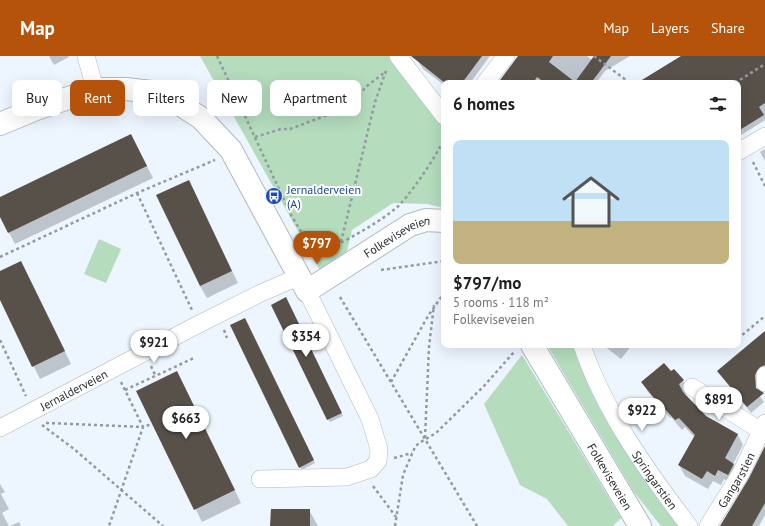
<!DOCTYPE html>
<meta charset="utf-8">
<style>
body{margin:0;font-family:"PT Sans",sans-serif;background:#f6f6f6;color:#202124;height:100vh;display:flex;flex-direction:column;font-size:15px;white-space:nowrap}
*{box-sizing:border-box;margin:0}
p{font-size:13px;color:#757577}
.icon{flex:none;width:22px;height:22px;fill:none;stroke:currentColor;stroke-width:2;stroke-linecap:round;stroke-linejoin:round}
.map{position:relative;flex:1;overflow:hidden}
.side{position:absolute;left:441px;top:24px;width:300px;height:268px;display:flex;flex-direction:column;background:#fff;border-radius:8px;box-shadow:0 4px 16px #0002}
.side>*{flex:none}
.guide{position:absolute;left:12px;top:24px;width:369px;height:36px;display:flex;gap:8px}
.price{position:absolute;translate:-50% -34px;padding:0 9px;border-radius:14px;background:#fff;color:#222;font-size:13px;line-height:26px;filter:drop-shadow(0 1px 2px #0008)}
.price::after{content:'';position:absolute;left:50%;top:24px;width:12px;height:9px;margin-left:-6px;background:inherit;clip-path:polygon(0 0,100% 0,50% 100%)}
.price.active{background:#b45309;color:#fff}
ul{padding:0;list-style:none}
li{display:grid;align-content:center;gap:8px;height:212px;padding:0 12px}
li+li{border-top:1px solid #e0e0e0}
li span{display:grid;place-items:center;height:124px;border-radius:8px;color:#555}
li>.icon{margin-inline-start:auto}
span .icon{width:72px;height:72px;fill:#fffc;stroke-width:1}
li b{font-size:17px}
h2{display:flex;justify-content:space-between;align-items:center;height:48px;padding:0 12px;font-size:17px}
.chip{padding:0 14px;border-radius:8px;background:#fff;box-shadow:0 4px 16px #0002;font-size:14px;line-height:36px}
.chip.active{background:#b45309;color:#fff}
header{display:flex;align-items:center;gap:24px;box-sizing:border-box;height:56px;padding:0 20px;background:#b45309;color:#fff}
header strong{font-size:19px}
nav{display:flex;gap:22px;margin-inline-start:auto;font-size:14px}
.map>svg:first-child{display:block}
.green{fill:#b4dcbd}
.shadow{fill:#0003}
.building{fill:#58514a}
.lines{fill:none;stroke-linecap:round;stroke-linejoin:round}
.street-casing{stroke:#b2b9c2;stroke-width:18}
.secondary-casing{stroke:#b2b9c2;stroke-width:24}
.path{stroke:#949aa0;stroke-width:2.5;stroke-dasharray:3 3;stroke-linecap:butt}
.street{stroke:#fff;stroke-width:17}
.secondary{stroke:#fff;stroke-width:22}
.labels{text-anchor:middle;dominant-baseline:central;stroke-width:4;stroke-linejoin:round;paint-order:stroke}
.transit-label{font-size:12px;fill:#164399;stroke:#fff;text-anchor:start}
.street-label{font-size:12px;fill:#2a2d30;stroke:#fff}
</style>
<header>
<strong>Map</strong>
<nav><a>Map</a><a>Layers</a><a>Share</a></nav>
</header>
<div class="map">
<svg width="765" height="470" viewBox="0 0 765 470">
<rect width="100%" height="100%" fill="#edf5fe"/>
<g class="green">
<polygon points="200,0 404,0 413,29 444,73 444,152 427,148 393,147 352,174 346,199 321,216"/>
<polygon points="99,183 121,193 106,227 84,218"/>
<polygon points="547,289 574,289 592,332 680,470 661,470 634,436"/>
<polygon points="522,299 621,462 613,470 568,470 547,443 520,429 484,348"/>
</g>
<g class="shadow">
<polygon points="49,0 68,0 69,1 54,9"/>
<polygon points="424,0 490,0 470,27 444,27 444,29 423,13 419,7"/>
<polygon points="519,0 587,0 598,9 593,0 630,0 605,15 596,27 498,27"/>
<polygon points="683,0 765,0 765,64 738,81 738,27 639,27"/>
<polygon points="131,79 153,122 15,188 0,159 0,142"/>
<polygon points="765,93 765,105 760,96"/>
<polygon points="188,125 238,227 207,242 200,230"/>
<polygon points="21,206 71,308 40,323 0,242 0,216"/>
<polygon points="287,246 343,360 330,366 328,363"/>
<polygon points="246,266 315,407 302,414 300,411"/>
<polygon points="765,277 765,316 753,330 764,346 751,357 718,315"/>
<polygon points="603,289 632,289 621,303"/>
<polygon points="671,317 683,325 689,335 684,339 705,361 738,379 743,389 733,408 739,419 734,429 724,423 721,429 713,425 708,433 685,420 679,409 694,381 685,371 682,374 671,361 670,362 648,336 642,326"/>
<polygon points="183,328 241,447 202,466 138,336"/>
<polygon points="765,401 765,459 759,470 721,470"/>
<polygon points="0,428 5,436 1,438 9,453 2,457 9,470 0,470"/>
<polygon points="309,454 318,470 271,470"/>
<polygon points="19,466 21,470 10,470"/>
</g>
<g class="building">
<polygon points="411,0 482,0 462,27 445,27"/>
<polygon points="518,0 553,0 549,6 575,26 594,0 611,0 591,27 545,27 537,21 533,27 498,27"/>
<polygon points="681,0 765,0 765,47 759,51 764,59 738,75 738,27 637,27"/>
<polygon points="131,78 147,110 8,177 0,161 0,141"/>
<polygon points="189,124 232,215 200,230 156,139"/>
<polygon points="21,205 65,295 32,311 0,244 0,215"/>
<polygon points="286,241 342,357 327,364 271,249"/>
<polygon points="245,262 314,404 299,412 230,269"/>
<polygon points="765,275 765,309 760,311 755,319 756,332 764,337 747,351 717,315"/>
<polygon points="664,307 671,315 674,313 684,324 679,328 683,336 706,360 738,378 725,402 734,408 728,419 718,414 715,420 707,415 702,423 678,409 695,379 679,362 675,364 664,352 663,353 641,326"/>
<polygon points="177,315 235,434 194,454 136,335"/>
<polygon points="765,390 765,447 752,470 720,470 749,422"/>
<polygon points="271,453 310,453 310,470 270,470"/>
</g>
<g class="lines">
<g class="street-casing">
<g id="street">
<polyline points="86,0 95,33"/>
<polyline points="398,0 444,60"/>
<polyline points="485,27 506,0"/>
<polyline points="738,96 765,80"/>
<path id="s1" d="M582,289c22,66 65,126 107,181"/>
<polyline points="765,319 765,327"/>
<polyline points="692,331 761,375"/>
<path id="s2" d="M0,372l199,-104 62,-31 37,-16"/>
<polyline points="260,423 347,421 371,413 378,405 379,393 370,363 307,235"/>
<path id="s3" d="M708,470l33,-53 24,-50"/>
</g>
</g>
<g class="secondary-casing">
<g id="secondary">
<path id="s4" d="M0,68l36,-15 59,-20h31l25,3 25,10 25,16 30,32 76,141 103,-66 16,-5 18,1"/>
<path id="s5" d="M532,289l108,181"/>
</g>
</g>
<g class="path">
<path d="M217,0l74,159 25,41c26,-14 55,-28 79,-47 12,-9 43,-55 49,-70"/>
<polyline points="594,0 630,27"/>
<polyline points="735,27 765,8"/>
<polyline points="255,81 281,73 290,73 346,52 367,30 384,17"/>
<polyline points="753,106 765,130"/>
<polyline points="137,137 192,254"/>
<polyline points="341,186 375,46 387,12"/>
<polyline points="0,201 137,137 215,104"/>
<polyline points="381,214 444,205"/>
<polyline points="340,241 477,470"/>
<polyline points="224,274 227,282"/>
<polyline points="738,277 741,280 765,260"/>
<polyline points="0,284 26,340"/>
<polyline points="151,310 156,321"/>
<polyline points="121,326 143,371 152,368"/>
<polyline points="391,326 428,260 444,237"/>
<polyline points="125,334 194,302"/>
<polyline points="46,367 143,371 109,470"/>
<polyline points="42,369 74,393 163,470"/>
<polyline points="425,382 429,291 434,249"/>
<polyline points="394,402 412,397"/>
<polyline points="373,430 396,461"/>
<polyline points="395,470 403,419 415,391 419,387 436,377 484,330 515,295"/>
</g>
<use href="#street" class="street"/>
<use href="#secondary" class="secondary"/>
</g>
<defs>
<g id="bus-disc" transform="scale(0.9)"><circle r="9.5" fill="#1a4fb4" stroke="#fff"/><path d="M-5-6H5V4H4V6H2V4H-2V6H-4V4H-5ZM-3.5-4V0h7V-4ZM-3.5 1.2v1.5H-2V1.2ZM2 1.2v1.5H3.5V1.2Z" fill="#fff"/></g>
</defs>
<g fill-rule="evenodd">
<use href="#bus-disc" x="274" y="140"/>
</g>
<g class="labels">
<g class="transit-label">
<text x="287" y="133">Jernalderveien<tspan x="287" dy="14">(A)</tspan></text>
</g>
<g class="street-label">
<text stroke="none"><textPath href="#s4" startOffset="524">Folkeviseveien</textPath></text>
<text stroke="none"><textPath href="#s2" startOffset="83">Jernalderveien</textPath></text>
<text stroke="none"><textPath href="#s5" startOffset="153">Folkeviseveien</textPath></text>
<text stroke="none"><textPath href="#s1" startOffset="154">Springarstien</textPath></text>
<text stroke="none"><textPath href="#s3" startOffset="54">Gangarstien</textPath></text>
</g>
</g>
</svg>
<b class="price active" style="left:317px;top:209px">$797</b>
<b class="price" style="left:306px;top:302px">$354</b>
<b class="price" style="left:154px;top:308px">$921</b>
<b class="price" style="left:719px;top:365px">$891</b>
<b class="price" style="left:642px;top:376px">$922</b>
<b class="price" style="left:186px;top:384px">$663</b>
<div class="guide">
<a class="chip">Buy</a>
<a class="chip active">Rent</a>
<a class="chip">Filters</a>
<a class="chip">New</a>
<a class="chip">Apartment</a>
</div>
<section class="side">
<h2>6 homes<svg class="icon" aria-label="filters" viewBox="0 0 24 24"><path d="M4 7h16M4 17h16"/><circle cx="9" cy="7" r="2"/><circle cx="15" cy="17" r="2"/></svg></h2>
<ul>
<li><span style="background:linear-gradient(#bfe0f5 65%,#c2b280 0)"><svg class="icon" aria-label="home" viewBox="0 0 24 24"><path d="M3 11l9-7 9 7M6 9v11h12V9"/></svg></span><div><b>$797/mo</b><p>5 rooms · 118 m²</p><p>Folkeviseveien</p></div></li>
</ul>
</section>
</div>
